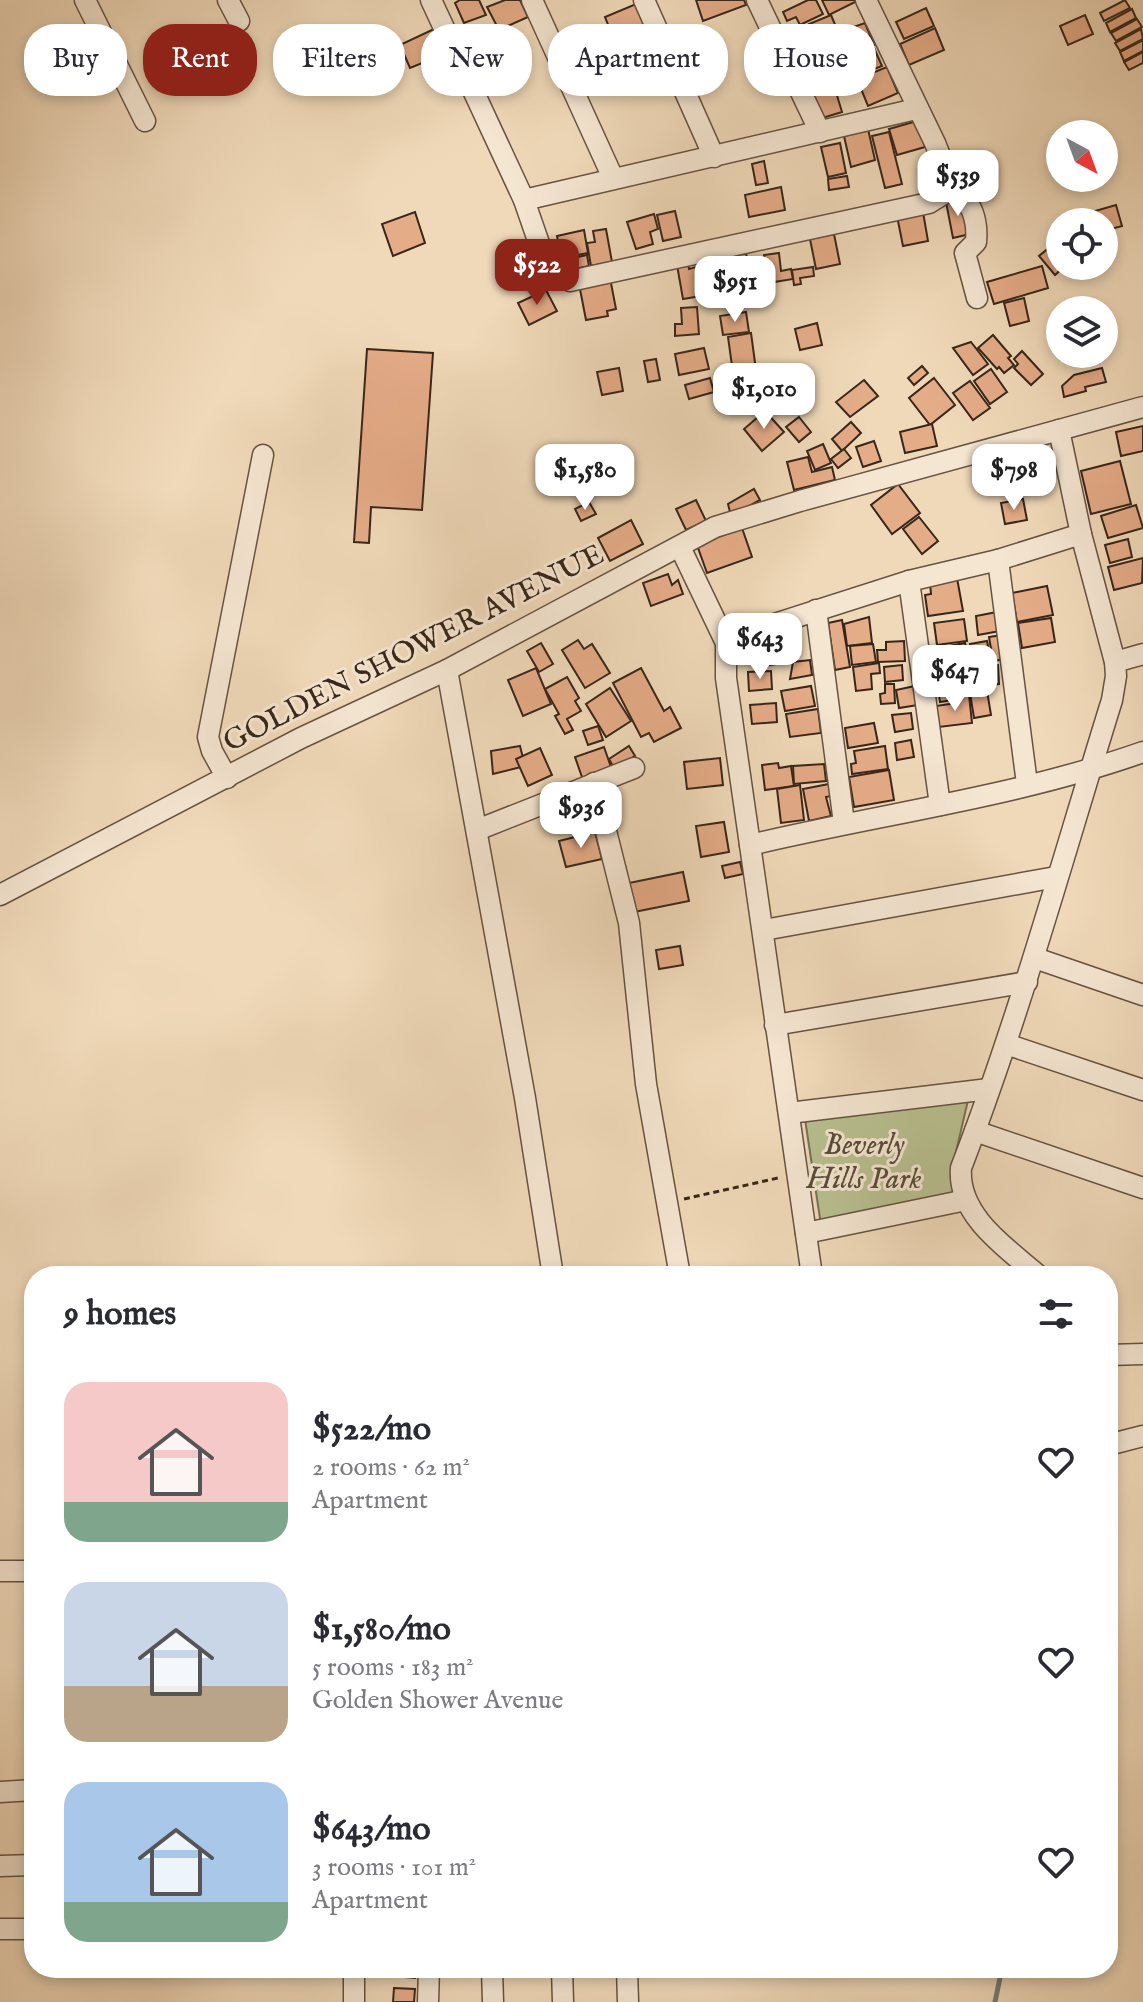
<!DOCTYPE html>
<meta charset="utf-8">
<style>
body{margin:0;font-family:"IM FELL English",serif;background:#f2f2f3;color:#2b2b33;height:100vh;display:flex;flex-direction:column;font-size:30px;white-space:nowrap}
*{box-sizing:border-box;margin:0}
p{font-size:26px;color:#7c7c81}
.icon{flex:none;width:44px;height:44px;fill:none;stroke:currentColor;stroke-width:2;stroke-linecap:round;stroke-linejoin:round}
.map{position:relative;flex:1;overflow:hidden}
.side{position:absolute;left:24px;top:1266px;width:1094px;height:712px;display:flex;flex-direction:column;background:#fff;border-radius:32px;box-shadow:0 4px 12px #0003}
.side>*{flex:none}
.guide{position:absolute;left:24px;top:24px;width:1096px;height:72px;display:flex;gap:16px}
.needle{width:52px;rotate:139deg}
.fabs{position:absolute;left:1046px;top:120px;display:grid;gap:16px}
.fabs a{display:grid;place-items:center;width:72px;height:72px;border-radius:50%;background:#fff;box-shadow:0 4px 12px #0003;font-size:40px}
.price{position:absolute;translate:-50% -68px;padding:0 18px;border-radius:16px;background:#fff;color:#222;font-size:26px;line-height:52px;filter:drop-shadow(0 2px 4px #0008)}
.price::after{content:'';position:absolute;left:50%;top:48px;width:24px;height:18px;margin-left:-12px;background:inherit;clip-path:polygon(0 0,100% 0,50% 100%)}
.price.active{background:#8f2418;color:#fff}
ul{padding:0;list-style:none}
li{display:flex;align-items:center;gap:24px;height:200px;padding:0 40px}
li span{display:grid;place-items:center;flex:none;width:224px;height:160px;border-radius:24px;color:#555}
li>.icon{margin-inline-start:auto}
span .icon{width:96px;height:96px;fill:#fffc;stroke-width:1}
li b{font-size:34px}
h2{display:flex;justify-content:space-between;align-items:center;height:96px;padding:0 40px;font-size:34px}
.chip{padding:0 28px;border-radius:32px;background:#fff;box-shadow:0 4px 12px #0003;font-size:28px;line-height:72px}
.chip.active{background:#8f2418;color:#fff}
.map>svg:first-child{display:block}
.green{fill:#b8bf90;stroke:#787255;stroke-width:2}
.lines{fill:none;stroke-linecap:round;stroke-linejoin:round}
.stream{stroke:#737e76;stroke-width:5}
.building{fill:#e5ac88;stroke:#38261a;stroke-width:2}
.minor-casing{stroke:#665342;stroke-width:23}
.path{stroke:#38261a;stroke-width:3;stroke-dasharray:6 4;stroke-linecap:butt}
.minor{stroke:#f5e6d2;stroke-width:20}
.labels{text-anchor:middle;dominant-baseline:central;stroke-width:6;stroke-linejoin:round;paint-order:stroke}
.street-label{font-size:30px;fill:#38261a;stroke:#f5e6d2}
.park-label{font-size:30px;font-style:italic;fill:#584c38;stroke:#f5e6d2}
</style>
<div class="map">
<svg width="1143" height="2002" viewBox="0 0 1143 2002">
<rect width="100%" height="100%" fill="#f0d9b9"/>
<filter id="stains"><feTurbulence type="fractalNoise" baseFrequency=".0025" numOctaves="4"/><feColorMatrix values="0 0 0 0 .2 0 0 0 0 .09 0 0 0 0 .02 0 0 0 .5 -.17"/></filter>
<radialGradient id="worn" r=".72"><stop offset=".6" stop-color="#630" stop-opacity="0"/><stop offset="1" stop-color="#630" stop-opacity=".3"/></radialGradient>
<polygon class="green" points="969,1096 952,1169 962,1196 821,1225 805,1119"/>
<g class="lines">
<polyline class="stream" points="995,2002 1002,1968"/>
</g>
<g class="building">
<polygon points="460,0 479,0 486,15 464,23 455,3"/>
<polygon points="505,0 520,0 528,17 499,30 487,7"/>
<polygon points="696,0 744,0 746,5 703,21"/>
<polygon points="808,0 816,0 823,14 800,25 796,17 787,21 783,12"/>
<polygon points="822,0 859,0 829,15"/>
<polygon points="1125,0 1130,8 1104,21 1100,13"/>
<polygon points="636,4 644,24 613,37 605,17"/>
<polygon points="926,8 934,26 904,39 896,22"/>
<polygon points="1132,9 1136,18 1110,32 1106,23"/>
<polygon points="831,15 846,51 824,60 809,24"/>
<polygon points="1085,15 1093,34 1068,45 1060,26"/>
<polygon points="1137,19 1142,27 1116,41 1111,33"/>
<polygon points="865,23 874,45 848,55 839,32"/>
<polygon points="436,28 447,53 410,68 400,45"/>
<polygon points="935,28 944,50 909,65 900,44"/>
<polygon points="1141,29 1143,39 1120,51 1115,43"/>
<polygon points="803,36 818,71 802,78 788,43"/>
<polygon points="614,39 622,59 589,73 580,53"/>
<polygon points="1143,40 1143,51 1124,61 1120,52"/>
<polygon points="652,46 662,68 632,81 623,60"/>
<polygon points="874,48 882,66 857,76 849,58"/>
<polygon points="1143,52 1143,63 1129,70 1124,62"/>
<polygon points="887,67 898,93 868,106 857,79"/>
<polygon points="823,81 826,91 835,89 842,112 819,119 808,86"/>
<polygon points="917,121 925,147 897,155 889,129"/>
<polygon points="868,129 875,160 851,167 844,136"/>
<polygon points="889,132 902,184 885,188 872,136"/>
<polygon points="840,143 846,173 828,177 821,147"/>
<polygon points="764,161 768,183 756,185 752,164"/>
<polygon points="847,176 849,187 829,190 828,179"/>
<polygon points="781,187 785,210 749,217 745,195"/>
<polygon points="963,198 970,234 953,238 946,202"/>
<polygon points="1116,205 1122,226 1104,231 1104,222 1080,222 1078,216"/>
<polygon points="675,211 681,237 663,241 657,215"/>
<polygon points="415,212 425,243 393,256 382,224"/>
<polygon points="923,212 928,241 903,246 897,216"/>
<polygon points="654,214 658,229 650,232 653,244 636,249 627,222"/>
<polygon points="606,229 612,262 591,266 587,243 595,242 593,231"/>
<polygon points="584,230 588,253 562,258 557,236"/>
<polygon points="834,234 840,264 816,269 810,239"/>
<polygon points="1055,243 1060,249 1060,266 1065,266 1055,275 1039,256"/>
<polygon points="744,246 753,281 732,287 722,252"/>
<polygon points="779,253 781,271 791,269 793,279 768,283 764,255"/>
<polygon points="587,255 589,266 570,270 568,259"/>
<polygon points="688,263 689,269 696,267 701,296 683,299 677,265"/>
<polygon points="1042,266 1048,288 994,304 987,282"/>
<polygon points="813,267 814,276 800,278 801,284 794,285 792,270"/>
<polygon points="610,278 616,309 607,311 608,316 586,320 579,284"/>
<polygon points="546,290 557,311 529,325 518,303"/>
<polygon points="1024,298 1029,321 1010,326 1004,303"/>
<polygon points="697,307 699,334 675,336 675,324 682,324 681,308"/>
<polygon points="746,312 749,332 723,335 720,316"/>
<polygon points="817,323 822,345 800,350 795,329"/>
<polygon points="751,333 756,370 733,373 728,337"/>
<polygon points="993,335 1011,356 1008,358 1014,365 1004,373 999,367 997,369 978,348"/>
<polygon points="971,342 988,364 973,375 953,348"/>
<polygon points="704,348 709,369 679,375 675,354"/>
<polygon points="367,349 433,353 422,510 371,507 369,543 354,542"/>
<polygon points="1022,351 1043,374 1031,385 1014,368 1018,364 1014,359"/>
<polygon points="656,359 660,380 648,382 644,361"/>
<polygon points="922,366 928,373 914,385 908,378"/>
<polygon points="619,368 623,391 602,395 597,372"/>
<polygon points="1102,368 1106,382 1085,387 1086,391 1064,397 1062,386 1074,375"/>
<polygon points="991,369 1007,392 990,404 974,381"/>
<polygon points="710,378 714,392 689,399 685,385"/>
<polygon points="934,378 955,405 930,425 909,398"/>
<polygon points="864,380 878,396 850,417 836,402"/>
<polygon points="970,381 990,408 973,420 953,393"/>
<polygon points="765,411 784,432 762,451 744,429"/>
<polygon points="799,417 811,432 799,442 786,427"/>
<polygon points="851,422 861,433 842,451 832,439"/>
<polygon points="932,424 937,446 905,453 900,432"/>
<polygon points="1143,426 1143,451 1121,456 1116,432"/>
<polygon points="874,441 881,461 863,467 856,447"/>
<polygon points="823,444 831,463 815,470 807,451"/>
<polygon points="844,449 851,458 838,468 831,459"/>
<polygon points="808,457 812,472 832,467 835,480 794,490 787,462"/>
<polygon points="1120,461 1131,504 1091,514 1081,471"/>
<polygon points="898,484 920,513 892,534 871,505"/>
<polygon points="754,489 760,500 731,516 728,504"/>
<polygon points="1023,499 1027,520 1005,524 1001,503"/>
<polygon points="696,500 706,521 686,530 676,509"/>
<polygon points="589,502 596,514 581,521 575,509"/>
<polygon points="1136,505 1143,528 1108,538 1101,516"/>
<polygon points="919,517 938,541 922,554 903,529"/>
<polygon points="631,520 643,544 610,561 598,538"/>
<polygon points="742,528 752,557 707,573 697,545"/>
<polygon points="1128,539 1132,557 1110,563 1105,545"/>
<polygon points="1143,558 1142,583 1114,590 1108,567"/>
<polygon points="668,574 672,585 678,580 683,594 651,606 643,583"/>
<polygon points="957,578 963,611 928,616 925,595 931,594 930,583"/>
<polygon points="1047,586 1053,615 1017,622 1012,593"/>
<polygon points="997,612 1000,631 978,635 976,616"/>
<polygon points="869,617 872,643 847,646 844,624"/>
<polygon points="1051,618 1055,642 1022,648 1018,623"/>
<polygon points="964,619 967,641 937,645 934,623"/>
<polygon points="842,620 850,667 835,670 828,623"/>
<polygon points="791,633 795,656 780,658 776,635"/>
<polygon points="1002,635 1006,659 993,661 989,637"/>
<polygon points="578,640 584,649 592,644 610,673 585,688 562,650"/>
<polygon points="904,641 905,661 878,662 877,650 886,650 886,642"/>
<polygon points="987,641 991,661 973,664 970,644"/>
<polygon points="541,643 553,664 539,672 527,651"/>
<polygon points="965,643 970,666 955,670 949,646"/>
<polygon points="873,644 876,662 852,665 850,646"/>
<polygon points="760,648 776,651 777,664 757,667"/>
<polygon points="944,651 950,651 951,672 931,674 930,656 944,654"/>
<polygon points="810,660 812,675 790,679 793,662"/>
<polygon points="879,663 880,673 871,674 872,689 856,691 853,667"/>
<polygon points="902,665 903,680 885,682 884,667"/>
<polygon points="998,665 999,684 977,686 975,667"/>
<polygon points="536,668 551,704 523,716 508,680"/>
<polygon points="641,668 664,711 670,707 681,728 654,742 649,733 641,737 613,683"/>
<polygon points="771,671 772,689 749,691 748,672"/>
<polygon points="960,676 963,694 952,695 953,700 940,702 937,680"/>
<polygon points="567,677 579,698 575,701 581,711 567,719 573,730 565,734 555,716 559,714 545,689"/>
<polygon points="885,684 894,684 895,703 881,704 880,694 885,693"/>
<polygon points="811,686 815,706 785,711 781,691"/>
<polygon points="915,686 918,705 899,708 896,690"/>
<polygon points="610,688 631,721 606,737 586,704"/>
<polygon points="987,691 991,715 974,718 970,693"/>
<polygon points="969,695 972,723 939,727 936,706 956,703 959,697"/>
<polygon points="776,703 777,722 752,724 750,705"/>
<polygon points="818,709 821,733 790,737 786,714"/>
<polygon points="911,713 913,729 895,732 892,715"/>
<polygon points="874,723 878,743 848,748 845,728"/>
<polygon points="598,726 603,740 588,745 583,731"/>
<polygon points="911,740 914,757 897,760 895,743"/>
<polygon points="520,746 525,766 493,774 491,751"/>
<polygon points="629,746 635,756 614,768 609,759"/>
<polygon points="885,746 888,769 852,774 851,764 856,763 854,751"/>
<polygon points="604,747 612,770 583,780 575,757"/>
<polygon points="540,748 552,775 528,786 516,759"/>
<polygon points="720,758 723,785 687,789 684,762"/>
<polygon points="778,763 779,768 791,766 794,786 765,790 762,765"/>
<polygon points="824,764 826,781 794,784 793,766"/>
<polygon points="889,770 894,800 854,807 849,777"/>
<polygon points="834,783 836,795 826,797 831,816 809,821 803,789"/>
<polygon points="800,785 804,820 781,823 777,789"/>
<polygon points="724,822 729,852 701,857 696,826"/>
<polygon points="595,832 602,859 566,867 559,841"/>
<polygon points="740,862 743,874 725,878 722,866"/>
<polygon points="683,872 689,901 634,912 629,883"/>
<polygon points="680,946 683,965 659,969 656,950"/>
<polygon points="396,1968 416,1968 415,1978 395,1976"/>
<polygon points="394,1988 415,1989 414,2002 393,2002"/>
</g>
<g class="lines">
<g class="minor-casing">
<g id="minor">
<polyline points="85,0 145,121"/>
<polyline points="228,0 239,21"/>
<polyline points="431,0 524,200 542,252 558,275 570,281 929,203 953,188 935,143 866,0"/>
<polyline points="532,0 613,178"/>
<polyline points="644,0 714,157"/>
<polyline points="757,0 820,132"/>
<path d="M953,188c19,11 25,34 23,54l-11,11 12,45"/>
<polyline points="524,200 916,109"/>
<polyline points="680,547 726,643 726,678 812,1276"/>
<polyline points="998,560 1027,784"/>
<polyline points="909,581 940,805"/>
<polyline points="816,610 844,823"/>
<polyline points="726,643 762,628 909,581 998,560 1081,534"/>
<polyline points="1115,662 1143,654"/>
<polyline points="447,670 525,1098 553,1276"/>
<polyline points="227,778 212,751 208,737 263,455"/>
<polyline points="594,783 629,923 646,1084 680,1276"/>
<polyline points="477,830 634,768"/>
<path d="M750,845c130,-31 266,-48 393,-93"/>
<polyline points="0,895 301,738 447,670 715,527 800,501 1143,407"/>
<polyline points="764,930 1056,877"/>
<polyline points="1035,958 1143,995"/>
<polyline points="775,1025 1027,982"/>
<polyline points="1006,1044 1143,1090"/>
<polyline points="789,1113 989,1089"/>
<polyline points="975,1131 1143,1188"/>
<polyline points="806,1233 966,1200"/>
<path d="M1039,1276c-31,-27 -82,-60 -78,-108 59,-153 102,-311 151,-468l4,-24 -1,-14 -34,-128 -22,-104"/>
<polyline points="1108,1355 1143,1354"/>
<polyline points="1108,1445 1143,1436"/>
<polyline points="0,1571 34,1571"/>
<polyline points="0,1792 34,1790"/>
<polyline points="0,1866 34,1865"/>
<polyline points="0,1929 34,1929"/>
<polyline points="492,1968 493,2002"/>
<polyline points="562,1968 563,2002"/>
<polyline points="627,1968 628,2002"/>
<polyline points="354,2002 354,1968"/>
<polyline points="428,2002 429,1968"/>
</g>
</g>
<polyline class="path" points="684,1199 778,1178"/>
<use href="#minor" class="minor"/>
</g>
<g class="labels">
<g class="street-label">
<text transform="translate(414 649) rotate(-27)">GOLDEN SHOWER AVENUE</text>
</g>
<g class="park-label">
<text x="864" y="1146">Beverly<tspan x="864" dy="34">Hills Park</tspan></text>
</g>
</g>
<rect width="100%" height="100%" filter="url(#stains)"/>
<rect width="100%" height="100%" fill="url(#worn)"/>
</svg>
<div class="fabs">
<a><svg class="needle" viewBox="-14 -14 28 28"><path d="M0-13l5 13h-10z" fill="#e53935"/><path d="M0 13l5-13h-10z" fill="#7c7c81"/></svg></a>
<a><svg class="icon" aria-label="locate" viewBox="0 0 24 24"><circle cx="12" cy="12" r="6"/><path d="M12 2v4M12 18v4M2 12h4M18 12h4"/></svg></a>
<a><svg class="icon" aria-label="layers" viewBox="0 0 24 24"><path d="M12 4l9 5-9 5-9-5zM3 14l9 5 9-5"/></svg></a>
</div>
<b class="price" style="left:958px;top:218px">$539</b>
<b class="price active" style="left:537px;top:307px">$522</b>
<b class="price" style="left:735px;top:324px">$951</b>
<b class="price" style="left:764px;top:431px">$1,010</b>
<b class="price" style="left:585px;top:512px">$1,580</b>
<b class="price" style="left:1014px;top:512px">$798</b>
<b class="price" style="left:760px;top:681px">$643</b>
<b class="price" style="left:955px;top:713px">$647</b>
<b class="price" style="left:581px;top:850px">$936</b>
<div class="guide">
<a class="chip">Buy</a>
<a class="chip active">Rent</a>
<a class="chip">Filters</a>
<a class="chip">New</a>
<a class="chip">Apartment</a>
<a class="chip">House</a>
</div>
<section class="side">
<h2>9 homes<svg class="icon" aria-label="filters" viewBox="0 0 24 24"><path d="M4 7h16M4 17h16"/><circle cx="9" cy="7" r="2"/><circle cx="15" cy="17" r="2"/></svg></h2>
<ul>
<li><span style="background:linear-gradient(#f6c9c9 75%,#7fa58c 0)"><svg class="icon" aria-label="home" viewBox="0 0 24 24"><path d="M3 11l9-7 9 7M6 9v11h12V9"/></svg></span><div><b>$522/mo</b><p>2 rooms · 62 m²</p><p>Apartment</p></div><svg class="icon" aria-label="heart" viewBox="0 0 24 24"><path d="M12 20l-8-8c-3-5 5-10 8-4 3-6 11-1 8 4z"/></svg></li>
<li><span style="background:linear-gradient(#c9d6e8 65%,#b9a48a 0)"><svg class="icon" aria-label="home" viewBox="0 0 24 24"><path d="M3 11l9-7 9 7M6 9v11h12V9"/></svg></span><div><b>$1,580/mo</b><p>5 rooms · 183 m²</p><p>Golden Shower Avenue</p></div><svg class="icon" aria-label="heart" viewBox="0 0 24 24"><path d="M12 20l-8-8c-3-5 5-10 8-4 3-6 11-1 8 4z"/></svg></li>
<li><span style="background:linear-gradient(#a9c7e8 75%,#7fa58c 0)"><svg class="icon" aria-label="home" viewBox="0 0 24 24"><path d="M3 11l9-7 9 7M6 9v11h12V9"/></svg></span><div><b>$643/mo</b><p>3 rooms · 101 m²</p><p>Apartment</p></div><svg class="icon" aria-label="heart" viewBox="0 0 24 24"><path d="M12 20l-8-8c-3-5 5-10 8-4 3-6 11-1 8 4z"/></svg></li>
</ul>
</section>
</div>
